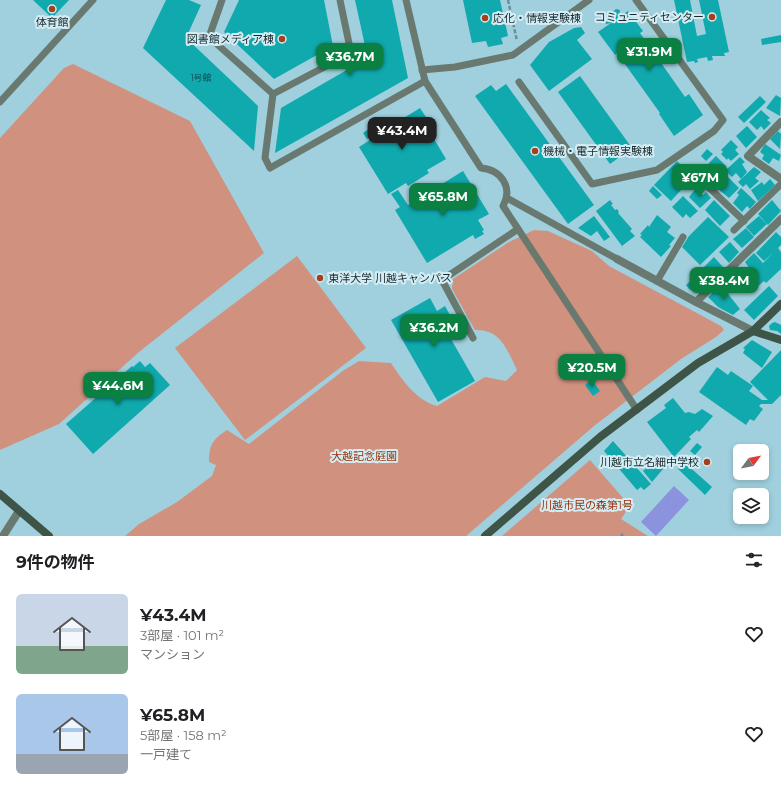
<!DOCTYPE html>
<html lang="ja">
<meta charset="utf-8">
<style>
body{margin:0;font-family:Montserrat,"Noto Sans JP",sans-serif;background:#f6f6f6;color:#202124;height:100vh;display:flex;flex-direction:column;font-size:15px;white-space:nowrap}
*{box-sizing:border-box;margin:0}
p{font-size:13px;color:#757577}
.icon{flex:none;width:22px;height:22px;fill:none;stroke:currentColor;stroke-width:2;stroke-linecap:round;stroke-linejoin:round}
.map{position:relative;height:536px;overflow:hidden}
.drawer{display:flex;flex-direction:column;background:#fff;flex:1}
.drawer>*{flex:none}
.needle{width:26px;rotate:58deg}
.tools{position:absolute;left:733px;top:444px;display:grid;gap:8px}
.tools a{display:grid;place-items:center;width:36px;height:36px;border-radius:6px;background:#fff;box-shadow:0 2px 6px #0003;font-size:20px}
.price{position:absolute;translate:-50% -34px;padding:0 9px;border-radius:8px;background:#0b8043;color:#fff;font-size:13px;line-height:26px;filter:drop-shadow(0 1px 2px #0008)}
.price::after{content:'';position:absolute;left:50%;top:24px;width:12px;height:9px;margin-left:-6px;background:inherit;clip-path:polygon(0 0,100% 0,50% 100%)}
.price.current{background:#222;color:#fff}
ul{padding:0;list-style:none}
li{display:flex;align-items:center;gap:12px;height:100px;padding:0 16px}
li span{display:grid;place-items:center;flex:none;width:112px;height:80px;border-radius:6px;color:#555}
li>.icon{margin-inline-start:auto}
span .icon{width:48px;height:48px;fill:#fffc;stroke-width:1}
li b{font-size:17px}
h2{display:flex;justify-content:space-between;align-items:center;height:48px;padding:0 16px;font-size:17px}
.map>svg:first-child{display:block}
.green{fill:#d0927f}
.water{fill:#8b93df}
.building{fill:#10a9ae}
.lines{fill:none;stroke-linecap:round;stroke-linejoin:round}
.path{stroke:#698e98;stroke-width:2.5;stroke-dasharray:4 2;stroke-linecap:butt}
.lane{stroke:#69796f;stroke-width:7}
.street{stroke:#69796f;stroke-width:8}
.secondary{stroke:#3d5447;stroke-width:8}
.poi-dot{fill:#a63f1b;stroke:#d4ecf3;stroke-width:1.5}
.labels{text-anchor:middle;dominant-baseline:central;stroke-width:4;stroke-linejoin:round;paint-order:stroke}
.number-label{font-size:9px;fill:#154a4f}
.poi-label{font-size:11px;fill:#172a2f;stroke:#d4ecf3;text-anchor:end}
.park-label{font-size:11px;fill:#95320b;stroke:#d4ecf3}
</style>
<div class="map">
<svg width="781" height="536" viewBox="0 0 781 536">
<rect width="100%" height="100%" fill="#a0d0de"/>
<g class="green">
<polygon points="73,64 190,121 264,253 139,352 59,424 0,450 0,138 64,68"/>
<path d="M534,230l14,1 44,20 17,15 112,60 3,4 -8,7 -35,22 -87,67 -128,110h-341l14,-12 38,-22 35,-26 4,-11 -7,-3c0,-17 4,-23 18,-32l22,14 95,-74 15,-9 32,2c12,18 25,37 46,43l48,-29 21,4 11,-11c-10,-20 -16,-41 -42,-40l-23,-41 1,-10 56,-37z"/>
<polygon points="297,256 366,348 245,440 175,348"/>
<polygon points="590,460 630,506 621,519 648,536 502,536"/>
</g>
<polygon class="water" points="674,486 689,500 656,536 641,522"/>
<g class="building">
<polygon points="33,0 69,0 52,18"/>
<polygon points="166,0 189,0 201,5 186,38 258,106 254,151 143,48"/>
<polygon points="239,0 324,0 333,46 274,79 224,32"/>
<polygon points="355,0 392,0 408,78 275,153 281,108 364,60 367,55"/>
<polygon points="463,0 500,0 508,36 501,38 503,44 488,47 486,41 472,43"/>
<polygon points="674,0 690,0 697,36 706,34 699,0 718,0 729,52 724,53 725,56 712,56 713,60 708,61 707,57 697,59 698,62 695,63 694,61 687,62"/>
<polygon points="616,9 620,10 619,17 628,11 643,31 640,33 685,97 689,94 703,115 674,136 659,114 660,113 617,53 615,55 598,32 611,23 606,24 604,20"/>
<polygon points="581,27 585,33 577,40 592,59 549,91 530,65 549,42 574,28"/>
<polygon points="781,35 781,42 762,45 761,39"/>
<polygon points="580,76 632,148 610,164 558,92"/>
<polygon points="506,84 594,205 568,224 475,96 491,85 496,91"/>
<polygon points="776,95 781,98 780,116 766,108"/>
<polygon points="760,96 766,102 744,123 738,117"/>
<polygon points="420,108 432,126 428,129 446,159 427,170 429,173 408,186 406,183 388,194 359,147 373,138 372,136 367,139 363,133 370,128 369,126 375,122 381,132"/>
<polygon points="761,110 770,118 767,120 771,123 764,130 761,126 757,130 749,122"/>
<polygon points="747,126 757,137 746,148 736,136"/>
<polygon points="778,131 781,134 780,149 770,139"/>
<polygon points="731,140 738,147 735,150 739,154 731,161 728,158 727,160 721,154 723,152 721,150"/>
<polygon points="765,144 781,155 779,161 773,158 769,164 762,159 764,155 760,152"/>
<polygon points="707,149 713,154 706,161 701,156"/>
<polygon points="716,156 726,166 715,176 705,167"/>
<polygon points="740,157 745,162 742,164 747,172 741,179 736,173 732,177 727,172 727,169"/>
<polygon points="677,161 693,177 671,201 654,185"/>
<polygon points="754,167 761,172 755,178 759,181 750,189 746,184 743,187 738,182"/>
<polygon points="463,171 489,214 478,220 484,230 482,231 484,234 475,239 473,235 427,263 395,210 400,207 391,194 398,190 408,205"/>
<polygon points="725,174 739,188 729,198 718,189 723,184 719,180"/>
<polygon points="770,179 775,185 758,201 751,190 762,182 764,185"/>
<polygon points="653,186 662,195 657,199 649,191"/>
<polygon points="696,188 703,195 706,192 711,198 700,208 689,197"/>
<polygon points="741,188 756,202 750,209 747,206 742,212 733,203 739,195 737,193"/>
<polygon points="683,196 698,211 690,218 686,214 683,218 672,207"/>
<polygon points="610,200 613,204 611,205 615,210 617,209 619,212 618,213 632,229 630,231 635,236 622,246 596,211"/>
<polygon points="714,200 730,216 720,226 705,210"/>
<polygon points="772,200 781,211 768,225 758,214"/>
<polygon points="657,215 671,227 667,232 675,238 669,245 671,246 661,257 640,237 642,235 640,234 648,225 649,227"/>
<polygon points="594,216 610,237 604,241 597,231 591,236 578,228"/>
<polygon points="759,216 767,224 754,236 746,227"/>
<polygon points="708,217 729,237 700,265 682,247 689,236"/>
<polygon points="746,228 754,237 742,248 733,239"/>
<polygon points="776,232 781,237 781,245 778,248 781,252 781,269 766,283 764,281 756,288 755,286 753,288 745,281 753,273 745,262 754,253 763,263 773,253 764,261 756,253"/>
<polygon points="730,242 739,252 729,263 719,252"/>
<polygon points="714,257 723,267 703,285 695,277 696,275"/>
<polygon points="695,277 699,282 690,290 686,285"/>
<polygon points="721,285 740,309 733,315 718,307 708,297"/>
<polygon points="769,286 778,296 754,320 744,310"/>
<polygon points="430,298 437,311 445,306 456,326 447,332 475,381 438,402 391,320"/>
<polygon points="775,322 781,325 781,334 777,331 770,330 769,326 772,323"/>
<polygon points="752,340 772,352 762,368 743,353 745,349 743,348"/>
<polygon points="781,350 781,395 772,404 761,404 759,406 763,409 754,421 750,419 746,425 699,392 717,367 728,375 731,371 753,386 749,391 762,400 768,400 750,382"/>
<polygon points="140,361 145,367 150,363 170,385 93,454 66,424 132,366 133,367"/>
<polygon points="592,380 600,391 593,396 585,385"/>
<polygon points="673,398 685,413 689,412 695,414 702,409 713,416 699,432 697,430 689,437 691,439 674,457 647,422 666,408 664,405"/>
<polygon points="613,441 651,484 644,490 641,487 637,490 604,451"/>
<polygon points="697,443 702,447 695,455 690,451"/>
<polygon points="670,456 673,460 667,467 663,462"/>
<polygon points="656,459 664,468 652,482 643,471"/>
<polygon points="684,462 712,487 705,495 678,469"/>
</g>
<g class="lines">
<g class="path">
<polyline points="508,0 517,41"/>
<polyline points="621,534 623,536"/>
</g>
<g class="lane">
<polyline points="222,0 209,37 273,94 351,53 340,0"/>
<path d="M406,0l19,81 56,87c21,2 32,20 22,38l134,204"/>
<polyline points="422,70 455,67 513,55 589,0"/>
<polyline points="519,82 592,184 657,170 714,131 723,120 636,0"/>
<polyline points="273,94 265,158 270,168 425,81"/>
<polyline points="0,102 93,0"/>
<polyline points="699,178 744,221"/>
<polyline points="507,198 617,259"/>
<polyline points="734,230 781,184"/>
<polyline points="657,281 683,237"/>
<polyline points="473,338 442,280 518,229"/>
</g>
<g class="street">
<polyline points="781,122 748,156 781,179"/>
<polyline points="617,259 696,302 753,331"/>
<polyline points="696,302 781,219"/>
<polyline points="3,536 19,511"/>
</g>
<g class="secondary">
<polyline points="753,331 781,340"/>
<polyline points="0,494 49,536"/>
<polyline points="485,536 600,437 698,363 753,331 781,304"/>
</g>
</g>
<g class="poi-dot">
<circle cx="52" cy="9" r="4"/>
<circle cx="712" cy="17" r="4"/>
<circle cx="485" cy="18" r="4"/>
<circle cx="282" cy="39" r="4"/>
<circle cx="535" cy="151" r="4"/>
<circle cx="320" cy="278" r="4"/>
<circle cx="707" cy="462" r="4"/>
</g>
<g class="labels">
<g class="number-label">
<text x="201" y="77">1号館</text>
</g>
<g class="poi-label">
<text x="704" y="17">コミュニティセンター</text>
<text x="493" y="18" text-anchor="start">応化・情報実験棟</text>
<text x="52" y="22" text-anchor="middle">体育館</text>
<text x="274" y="39">図書館メディア棟</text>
<text x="543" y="151" text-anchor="start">機械・電子情報実験棟</text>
<text x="328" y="278" text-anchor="start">東洋大学 川越キャンパス</text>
<text x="699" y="462">川越市立名細中学校</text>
</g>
<g class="park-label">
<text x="364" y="456">大越記念庭園</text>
<text x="587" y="505">川越市民の森第1号</text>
</g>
</g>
</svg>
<div class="tools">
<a><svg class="needle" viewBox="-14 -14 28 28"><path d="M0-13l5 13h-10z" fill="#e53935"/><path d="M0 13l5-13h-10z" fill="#757577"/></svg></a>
<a><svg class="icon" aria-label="layers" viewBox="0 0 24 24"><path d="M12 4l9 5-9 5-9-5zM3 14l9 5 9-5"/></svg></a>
</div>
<b class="price" style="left:649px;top:72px">¥31.9M</b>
<b class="price" style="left:350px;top:77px">¥36.7M</b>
<b class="price current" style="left:402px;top:151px">¥43.4M</b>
<b class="price" style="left:700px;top:198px">¥67M</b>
<b class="price" style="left:443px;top:217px">¥65.8M</b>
<b class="price" style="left:724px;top:301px">¥38.4M</b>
<b class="price" style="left:434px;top:348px">¥36.2M</b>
<b class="price" style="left:592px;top:388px">¥20.5M</b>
<b class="price" style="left:118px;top:406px">¥44.6M</b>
</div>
<section class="drawer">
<h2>9件の物件<svg class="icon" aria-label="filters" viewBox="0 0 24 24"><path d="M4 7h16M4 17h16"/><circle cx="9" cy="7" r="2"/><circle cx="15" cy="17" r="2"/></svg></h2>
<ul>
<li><span style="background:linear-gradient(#c9d6e8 65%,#7fa58c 0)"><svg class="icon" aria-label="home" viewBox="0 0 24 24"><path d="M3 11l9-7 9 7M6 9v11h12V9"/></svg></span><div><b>¥43.4M</b><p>3部屋 · 101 m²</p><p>マンション</p></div><svg class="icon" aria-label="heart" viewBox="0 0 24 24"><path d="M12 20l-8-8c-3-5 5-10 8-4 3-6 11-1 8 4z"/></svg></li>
<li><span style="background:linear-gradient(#a9c7e8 75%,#9aa5b1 0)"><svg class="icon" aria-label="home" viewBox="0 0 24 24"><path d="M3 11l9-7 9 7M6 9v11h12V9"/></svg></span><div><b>¥65.8M</b><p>5部屋 · 158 m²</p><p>一戸建て</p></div><svg class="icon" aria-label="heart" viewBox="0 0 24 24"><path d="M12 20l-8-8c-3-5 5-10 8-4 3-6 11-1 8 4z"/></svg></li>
</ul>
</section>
